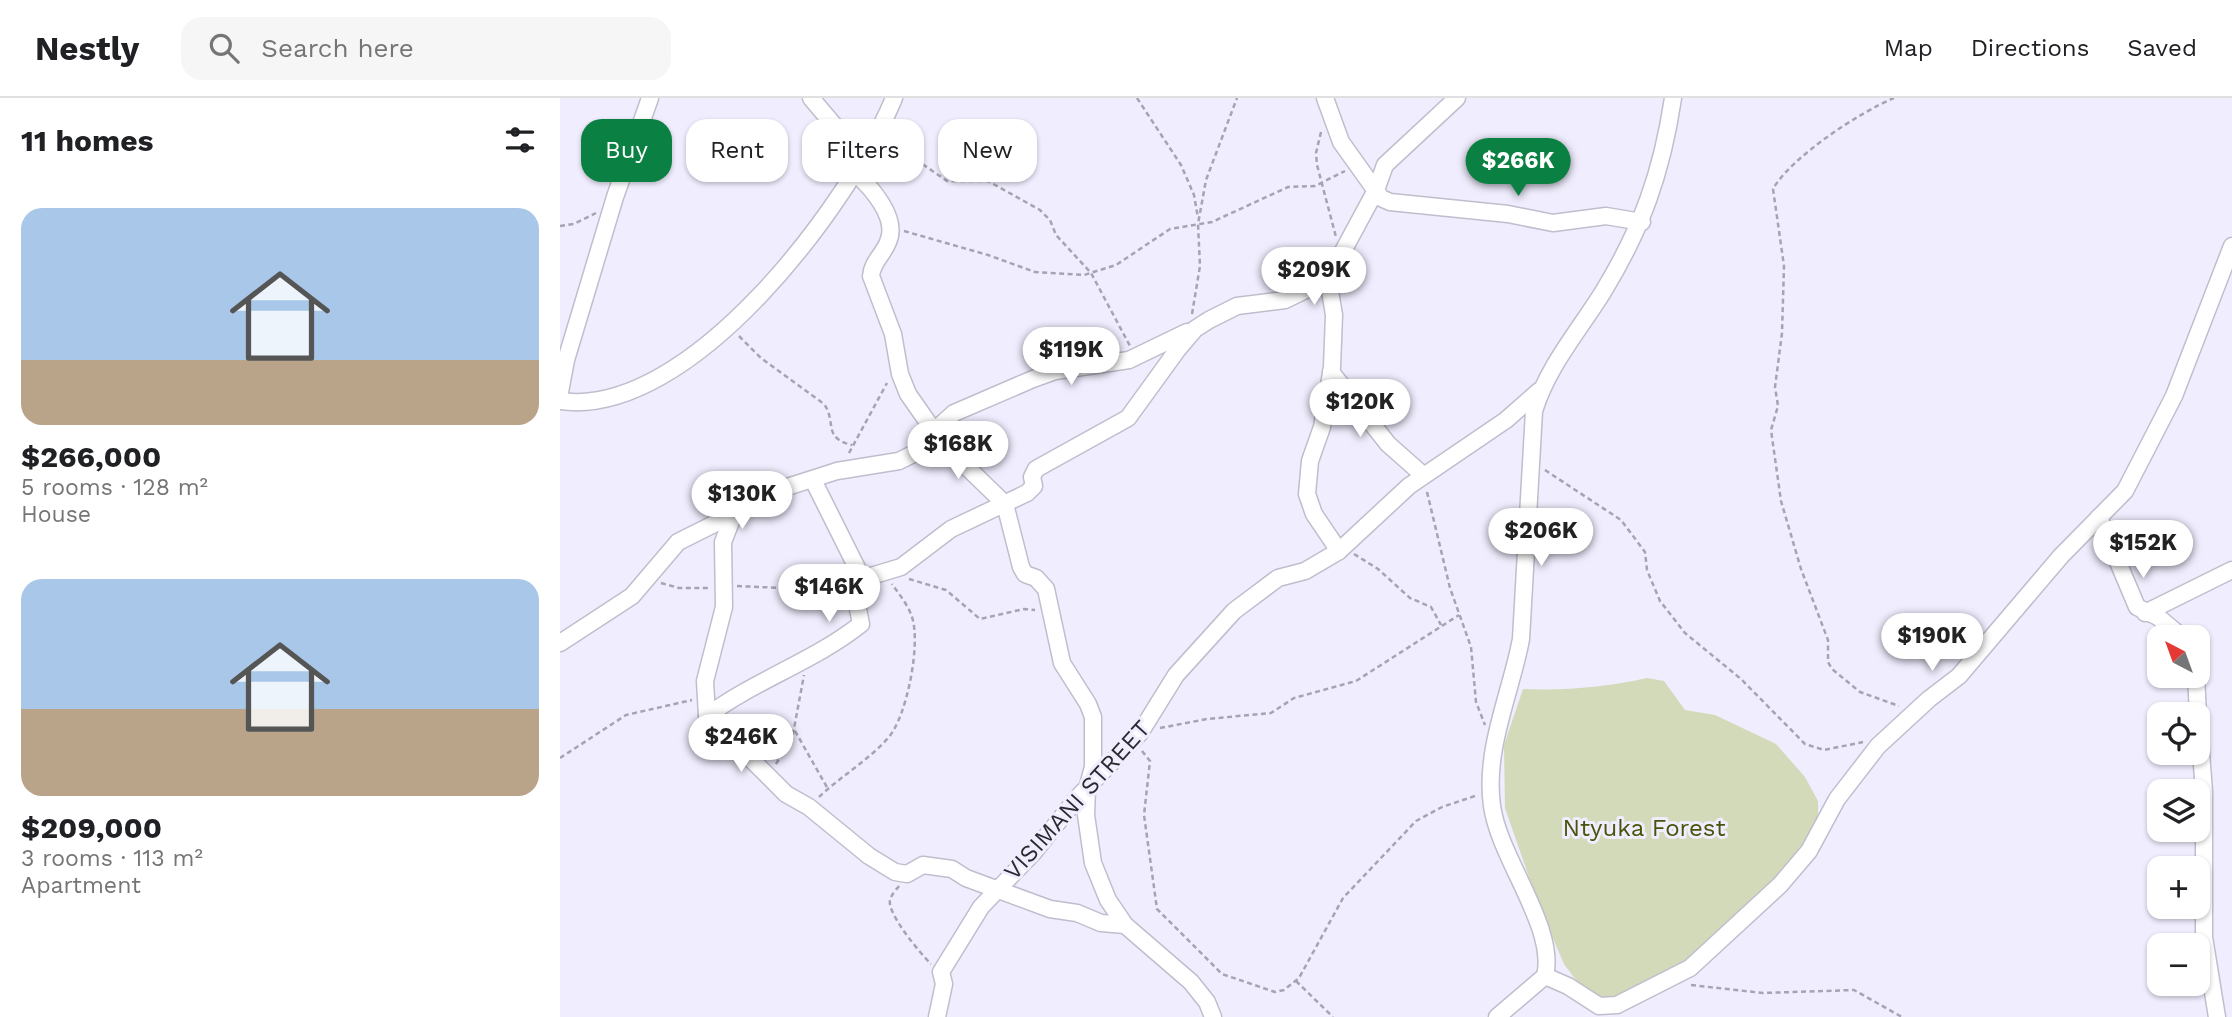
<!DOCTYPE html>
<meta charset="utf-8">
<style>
body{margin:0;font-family:"Work Sans",sans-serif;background:#f6f6f6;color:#202124;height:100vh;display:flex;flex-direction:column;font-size:26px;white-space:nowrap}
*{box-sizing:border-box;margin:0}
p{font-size:23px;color:#757577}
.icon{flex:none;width:38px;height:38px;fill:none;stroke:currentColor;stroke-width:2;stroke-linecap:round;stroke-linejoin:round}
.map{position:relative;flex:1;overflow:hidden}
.side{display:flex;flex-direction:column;background:#fff;width:560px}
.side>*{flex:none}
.top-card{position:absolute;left:21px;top:21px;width:665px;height:63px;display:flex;gap:14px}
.needle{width:46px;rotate:319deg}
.buttons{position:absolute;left:1587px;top:527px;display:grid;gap:14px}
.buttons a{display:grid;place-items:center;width:63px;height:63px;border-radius:14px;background:#fff;box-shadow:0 2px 5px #0004;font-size:35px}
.price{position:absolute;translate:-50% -60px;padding:0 16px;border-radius:24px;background:#fff;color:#222;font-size:23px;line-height:46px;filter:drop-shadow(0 2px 4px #0008)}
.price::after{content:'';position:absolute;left:50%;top:42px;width:21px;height:16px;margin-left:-10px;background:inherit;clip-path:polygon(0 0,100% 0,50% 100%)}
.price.on{background:#0b8043;color:#fff}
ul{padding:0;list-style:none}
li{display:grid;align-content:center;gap:14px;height:371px;padding:0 21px}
li span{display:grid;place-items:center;height:217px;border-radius:21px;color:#555}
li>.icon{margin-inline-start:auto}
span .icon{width:126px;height:126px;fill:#fffc;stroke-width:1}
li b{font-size:30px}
h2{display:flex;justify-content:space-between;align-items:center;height:84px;padding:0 21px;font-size:30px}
.pill{padding:0 24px;border-radius:21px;background:#fff;box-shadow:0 2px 5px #0004;font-size:24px;line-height:63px}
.pill.on{background:#0b8043;color:#fff}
header{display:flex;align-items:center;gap:42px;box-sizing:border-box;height:98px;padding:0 35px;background:#fff;border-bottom:2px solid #e0e0e0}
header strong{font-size:33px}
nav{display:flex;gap:38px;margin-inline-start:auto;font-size:24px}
.search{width:490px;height:63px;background:#f6f6f6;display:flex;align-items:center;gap:18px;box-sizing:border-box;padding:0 24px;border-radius:21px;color:#757577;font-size:26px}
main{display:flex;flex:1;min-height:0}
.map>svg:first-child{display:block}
.green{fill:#d3dab9}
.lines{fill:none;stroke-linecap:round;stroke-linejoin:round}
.street-casing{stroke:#c0bdcd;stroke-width:19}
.path{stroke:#a6a4b1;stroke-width:2.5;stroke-dasharray:5 3.5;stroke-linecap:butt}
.street{stroke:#fff;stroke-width:16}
.labels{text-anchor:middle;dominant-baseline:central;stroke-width:6;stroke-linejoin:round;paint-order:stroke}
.street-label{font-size:24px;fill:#2a292f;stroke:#f0edfe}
.park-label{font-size:24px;fill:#4a530a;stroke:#f0edfe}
</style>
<header>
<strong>Nestly</strong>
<div class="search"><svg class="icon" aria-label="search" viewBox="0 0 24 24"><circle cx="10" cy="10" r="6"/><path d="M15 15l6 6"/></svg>Search here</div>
<nav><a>Map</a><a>Directions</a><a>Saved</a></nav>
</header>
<main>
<section class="side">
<h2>11 homes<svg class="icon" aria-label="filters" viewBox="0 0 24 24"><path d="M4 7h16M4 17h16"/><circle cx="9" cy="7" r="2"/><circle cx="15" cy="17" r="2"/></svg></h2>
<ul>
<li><span style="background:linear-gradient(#a9c7e8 70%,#b9a48a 0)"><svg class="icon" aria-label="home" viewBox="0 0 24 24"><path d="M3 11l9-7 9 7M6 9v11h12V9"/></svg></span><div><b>$266,000</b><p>5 rooms · 128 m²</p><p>House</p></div></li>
<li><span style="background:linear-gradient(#a9c7e8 60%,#b9a48a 0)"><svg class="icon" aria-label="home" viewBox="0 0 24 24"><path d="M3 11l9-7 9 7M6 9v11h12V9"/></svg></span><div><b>$209,000</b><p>3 rooms · 113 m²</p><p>Apartment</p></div></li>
</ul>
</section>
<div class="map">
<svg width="1672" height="919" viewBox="0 0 1672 919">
<rect width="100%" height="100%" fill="#f0edfe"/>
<path class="green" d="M1087,580l17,3 21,29 30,5 61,29 29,33 13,24v27l-49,63 -28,19 -20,18 -12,20 -23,16 -61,32 -27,2 -17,-11 -17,-23 -25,-58 -34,-98 -1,-63 19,-56c42,2 83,-2 124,-11z"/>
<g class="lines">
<g class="street-casing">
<g id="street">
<polyline points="251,0 279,33 296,69"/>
<polyline points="765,0 781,44 821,100 830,104 948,116 993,125 1046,118 1082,124"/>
<path d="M294,74c17,15 45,46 34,70 -5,13 -16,20 -17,34l22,58 7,40 8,20 35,50 62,60 16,63 4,7 11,4 10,11 16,74 26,41 5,13v50l-6,22 -1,26 7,48 15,37 17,25 66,57 16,20 6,15"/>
<polyline points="771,274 828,346 863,377"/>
<polyline points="0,294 6,262 55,99 90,0"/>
<path d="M0,303c130,19 291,-199 334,-303"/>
<polyline points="373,334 394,315 473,281 495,273 569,262 627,234"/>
<polyline points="174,416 163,444 164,509 145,583 147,618 155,634 190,660 226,696 249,709 309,758 335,774 347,776 363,767 392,771 406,780 490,811 517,815 541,825 565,827"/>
<polyline points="1539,419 1577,509 1598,519 1622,539"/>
<polyline points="779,453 754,416 747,396 750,363 762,329 772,269 774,217 768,181 816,92 825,67 897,0"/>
<polyline points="301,481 341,469 391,431 467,395 474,388 472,379 476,371 568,320 618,251 635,231 649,222 677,208 725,202 768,181"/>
<polyline points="1585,515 1672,472"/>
<polyline points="0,545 72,498 118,444 174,416 199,398 277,373 339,363 367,349 383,346"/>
<polyline points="1636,578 1638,616"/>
<polyline points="1638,616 1644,693 1644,839 1657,919"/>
<path d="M147,618c48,-36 106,-54 154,-92l-4,-20 3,-30 -47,-94"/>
<polyline points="985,878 1008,888 1039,908 1057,907 1130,870 1220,787 1249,753 1277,701 1318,648 1369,601 1399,578 1501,458 1565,393 1614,298 1672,148"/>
<polyline points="377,919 384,886 381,874 421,809 473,755 518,699 580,635 616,577 674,513 718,480 745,473 779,453 849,388 946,322 979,293"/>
<path d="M937,919l48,-41c12,-48 -46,-118 -53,-170 -8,-57 19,-113 29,-167l13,-228c14,-45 44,-79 69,-119 39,-64 59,-120 70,-194"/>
</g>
</g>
<g class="path">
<polyline points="577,0 621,67 634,97 638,120"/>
<path d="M1334,0c-34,14 -103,59 -121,91l11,77 -2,67 -7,54 3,19 -7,24 10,71 20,68 27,71v22l4,7 28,23 39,14"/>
<polyline points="761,34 756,55 757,67 776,139"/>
<polyline points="318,64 338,54 345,54 387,83 428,83 480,112 490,122 496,137 531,175 570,248"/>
<polyline points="0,128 14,126 36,115"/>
<polyline points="344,133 428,157 475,174 524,177 556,167 610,131 652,124 728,89 755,88 785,73"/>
<polyline points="632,216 640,168 638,126 646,82 677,0"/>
<path d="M179,238l22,22 63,46c13,18 -2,34 28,41"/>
<polyline points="289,355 327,285"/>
<polyline points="985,372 1061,422 1085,454 1087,472 1100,503 1125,535 1181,581 1245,646 1264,652 1303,644"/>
<polyline points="867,394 890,490 911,549 916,604 925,627"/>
<polyline points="794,456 818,471 850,500 871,509 881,527"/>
<polyline points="349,481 386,492 420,521 464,511 475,512"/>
<polyline points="101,485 119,490 150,490"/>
<polyline points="177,488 244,491 271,482 284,482"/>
<polyline points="600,630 647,621 711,615 734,600 796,583 899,517"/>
<polyline points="235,633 268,691"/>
<polyline points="582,653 590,663 584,717 597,811 662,876 715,894 724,892 739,880 783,800 856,723 882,709 918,697"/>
<polyline points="0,660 66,617 132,602"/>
<polyline points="216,666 232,641 244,577"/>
<path d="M259,699c22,-21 50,-37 70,-60 18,-22 32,-93 23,-120 -4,-12 -13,-23 -20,-33"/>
<path d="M339,788c-3,4 -8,9 -9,14 -3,14 31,54 41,64"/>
<polyline points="736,883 773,919"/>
<polyline points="1131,887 1203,895 1294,892 1342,919"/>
</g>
<use href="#street" class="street"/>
</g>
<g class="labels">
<g class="street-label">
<text transform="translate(517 702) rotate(-48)">VISIMANI STREET</text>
</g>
<g class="park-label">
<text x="1084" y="730">Ntyuka Forest</text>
</g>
</g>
</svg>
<div class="buttons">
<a><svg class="needle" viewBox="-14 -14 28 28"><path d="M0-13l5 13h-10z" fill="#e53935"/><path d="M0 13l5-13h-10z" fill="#757577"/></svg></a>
<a><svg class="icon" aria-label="locate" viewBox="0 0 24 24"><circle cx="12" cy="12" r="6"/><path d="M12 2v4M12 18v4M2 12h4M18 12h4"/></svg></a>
<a><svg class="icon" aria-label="layers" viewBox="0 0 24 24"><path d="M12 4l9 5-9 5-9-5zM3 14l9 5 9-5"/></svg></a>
<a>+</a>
<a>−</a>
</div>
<b class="price on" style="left:958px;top:100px">$266K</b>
<b class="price" style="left:754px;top:209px">$209K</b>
<b class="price" style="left:511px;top:289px">$119K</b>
<b class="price" style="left:800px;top:341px">$120K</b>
<b class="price" style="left:398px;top:383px">$168K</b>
<b class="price" style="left:182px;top:433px">$130K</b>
<b class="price" style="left:981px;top:470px">$206K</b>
<b class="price" style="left:1583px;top:482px">$152K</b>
<b class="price" style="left:269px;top:526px">$146K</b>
<b class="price" style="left:1372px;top:575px">$190K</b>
<b class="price" style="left:181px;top:676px">$246K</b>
<div class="top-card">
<a class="pill on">Buy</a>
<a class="pill">Rent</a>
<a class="pill">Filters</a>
<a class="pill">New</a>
</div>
</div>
</main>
